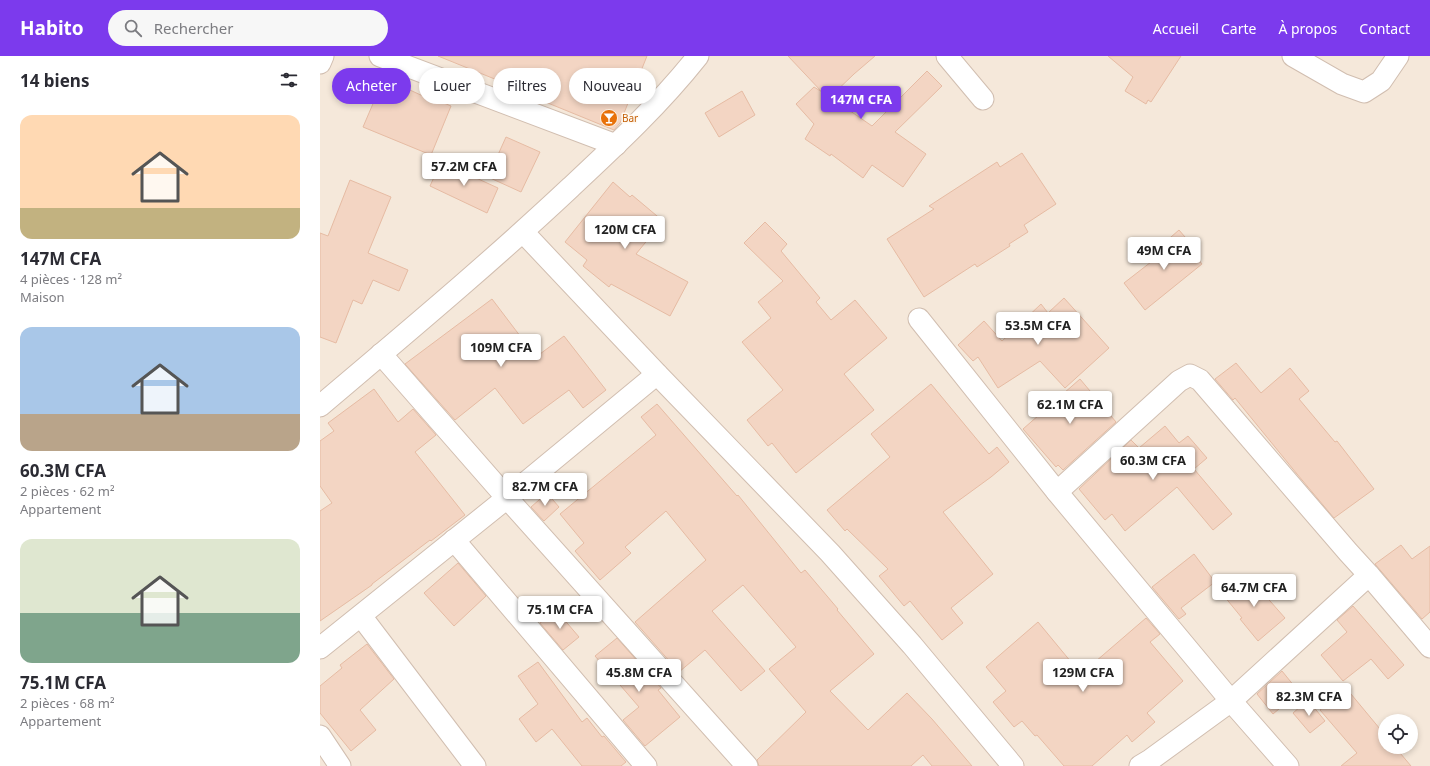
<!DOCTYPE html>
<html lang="fr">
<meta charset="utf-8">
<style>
body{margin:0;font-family:"Noto Sans",sans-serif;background:#f7f7f7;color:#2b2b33;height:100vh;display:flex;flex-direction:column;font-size:15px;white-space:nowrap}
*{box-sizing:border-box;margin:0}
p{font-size:13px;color:#7c7c81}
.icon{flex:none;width:22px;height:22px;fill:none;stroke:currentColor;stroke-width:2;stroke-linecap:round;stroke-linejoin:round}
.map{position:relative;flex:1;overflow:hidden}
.details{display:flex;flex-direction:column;background:#fff;width:320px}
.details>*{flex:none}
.banner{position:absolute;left:12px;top:12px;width:380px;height:36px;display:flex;gap:8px}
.tools{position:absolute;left:1058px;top:658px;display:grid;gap:8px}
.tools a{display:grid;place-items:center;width:40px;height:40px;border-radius:50%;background:#fff;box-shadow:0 2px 6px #0003;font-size:20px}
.price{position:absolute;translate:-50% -34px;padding:0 9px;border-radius:4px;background:#fff;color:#222;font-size:13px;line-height:26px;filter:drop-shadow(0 1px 2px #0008)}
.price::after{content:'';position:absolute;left:50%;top:24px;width:12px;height:9px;margin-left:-6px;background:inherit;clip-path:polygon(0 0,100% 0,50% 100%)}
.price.selected{background:#7c3aed;color:#fff}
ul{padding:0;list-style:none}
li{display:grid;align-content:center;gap:8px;height:212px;padding:0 20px}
li span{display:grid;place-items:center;height:124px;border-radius:12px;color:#555}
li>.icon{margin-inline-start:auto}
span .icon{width:72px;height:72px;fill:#fffc;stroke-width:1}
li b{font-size:17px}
h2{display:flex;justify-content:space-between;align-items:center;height:48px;padding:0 20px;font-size:17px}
.tag{padding:0 14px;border-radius:18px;background:#fff;box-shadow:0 2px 6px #0003;font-size:14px;line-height:36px}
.tag.selected{background:#7c3aed;color:#fff}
header{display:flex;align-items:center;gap:24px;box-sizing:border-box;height:56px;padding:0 20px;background:#7c3aed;color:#fff}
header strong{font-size:19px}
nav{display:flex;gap:22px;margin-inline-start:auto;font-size:14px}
.search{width:280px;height:36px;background:#f7f7f7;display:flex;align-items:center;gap:10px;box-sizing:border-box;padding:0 14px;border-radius:22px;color:#7c7c81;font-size:15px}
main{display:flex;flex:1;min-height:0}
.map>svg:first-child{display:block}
.residential{fill:#f5e8da;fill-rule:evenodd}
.building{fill:#f3d5c3;stroke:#e6bba3}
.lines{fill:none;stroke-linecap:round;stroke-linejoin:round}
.street-casing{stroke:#d1beb0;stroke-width:23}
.street{stroke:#fff;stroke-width:21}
.labels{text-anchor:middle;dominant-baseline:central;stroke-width:3;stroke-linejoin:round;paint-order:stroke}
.food-label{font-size:10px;fill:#c56008;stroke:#fffaf3;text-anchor:start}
</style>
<header>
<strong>Habito</strong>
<div class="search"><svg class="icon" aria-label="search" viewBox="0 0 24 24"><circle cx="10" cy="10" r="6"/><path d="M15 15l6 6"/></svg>Rechercher</div>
<nav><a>Accueil</a><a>Carte</a><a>À propos</a><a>Contact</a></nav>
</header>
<main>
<section class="details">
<h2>14 biens<svg class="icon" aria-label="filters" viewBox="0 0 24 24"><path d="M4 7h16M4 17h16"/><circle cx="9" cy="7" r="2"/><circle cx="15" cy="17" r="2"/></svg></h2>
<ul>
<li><span style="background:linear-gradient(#ffd9b3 75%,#c2b280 0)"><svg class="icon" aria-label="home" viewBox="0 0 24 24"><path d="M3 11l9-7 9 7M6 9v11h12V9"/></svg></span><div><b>147M CFA</b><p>4 pièces · 128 m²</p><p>Maison</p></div></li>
<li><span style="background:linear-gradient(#a9c7e8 70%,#b9a48a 0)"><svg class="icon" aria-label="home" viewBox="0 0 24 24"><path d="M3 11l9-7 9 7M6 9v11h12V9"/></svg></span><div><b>60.3M CFA</b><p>2 pièces · 62 m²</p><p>Appartement</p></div></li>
<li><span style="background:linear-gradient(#dfe7d0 60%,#7fa58c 0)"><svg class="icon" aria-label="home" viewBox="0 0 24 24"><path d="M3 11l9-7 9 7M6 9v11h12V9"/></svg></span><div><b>75.1M CFA</b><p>2 pièces · 68 m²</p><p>Appartement</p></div></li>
</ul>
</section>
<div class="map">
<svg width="1110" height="710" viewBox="0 0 1110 710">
<rect width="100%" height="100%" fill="#fdf6ec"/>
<path class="residential" d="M0,0h1110v710h-1110zM1065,665h26v26h-26z"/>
<g class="building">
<polygon points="118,0 327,0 300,67 294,74 218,43 219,41"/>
<polygon points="468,0 555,0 534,18 510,41 552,70 607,15 622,30 575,76 606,98 583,131 552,109 543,122 511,98 510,100 485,83 494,68 476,48 494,31 502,36"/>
<polygon points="788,0 861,0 831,46 828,44 826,48 805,35 813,21"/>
<polygon points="64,22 105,41 105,39 131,50 111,99 43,71"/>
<polygon points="422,35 435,59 399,81 385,57"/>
<polygon points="186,81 220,96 201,136 168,121"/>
<polygon points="702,97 736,148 704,169 708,176 689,188 690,190 657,211 655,208 604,241 567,183 614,153 609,150 677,106 680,111"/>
<polygon points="121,106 178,132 167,157 110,130"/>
<polygon points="30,124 71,141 48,197 88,214 79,235 53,224 42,248 33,244 16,287 0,281 0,177 8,180"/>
<polygon points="293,126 310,141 312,139 343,165 316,198 368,226 350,260 291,228 289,231 263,210 267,204 245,186"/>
<polygon points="445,166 467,188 461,195 500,242 496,246 511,264 535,244 567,282 524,318 554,354 476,417 452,387 448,390 427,364 463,334 422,286 451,262 438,246 463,225 424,187"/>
<polygon points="859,174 871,188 868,191 882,208 825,254 804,227 840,199 836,194"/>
<polygon points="744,242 789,292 745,332 720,305 678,332 658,301 653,305 638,289 664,265 682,285 721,248 728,257"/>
<polygon points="172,243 216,301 244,280 286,334 263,352 249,334 203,368 175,332 135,364 85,308"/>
<polygon points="916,307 941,337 970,312 989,335 979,343 1015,386 1017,385 1054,433 1014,462 977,418 915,342 913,344 895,323"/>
<polygon points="760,323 796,366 743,414 738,409 736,411 703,373"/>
<polygon points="611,328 669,398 677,391 689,406 671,421 623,456 673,518 631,552 643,567 622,584 590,545 584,550 559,520 568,513 527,473 525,475 507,454 570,401 551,378"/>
<polygon points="54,333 78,366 93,353 116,379 95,396 145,459 111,485 110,484 52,528 52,529 0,565 0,455 12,447 0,430 0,385 14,375 8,367"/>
<polygon points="337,348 417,440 418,439 481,517 485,514 518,553 517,554 554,598 510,635 548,674 587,637 612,663 652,710 612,710 603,699 591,710 439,710 437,704 486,656 449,613 476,591 423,529 392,555 445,615 421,635 385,594 359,616 315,566 386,504 346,455 305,491 311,497 280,524 255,495 264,487 240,458 336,379 321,361"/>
<polygon points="845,370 859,387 868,380 887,402 874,413 912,458 893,474 857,431 805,475 792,458 785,464 759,433 811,384 819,392"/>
<polygon points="227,437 239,451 224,465 211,451"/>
<polygon points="1081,489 1092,503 1110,490 1110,556 1102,563 1055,508"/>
<polygon points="874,498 895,526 861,552 866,558 859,563 832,531"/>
<polygon points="138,507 166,540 134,570 104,537"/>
<polygon points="928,520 965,562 938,585 920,563 922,562 904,540"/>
<polygon points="1033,550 1084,609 1068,623 1051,603 1023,625 1001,599 1027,576 1017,564"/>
<polygon points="236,554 259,581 243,594 220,567"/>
<polygon points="826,562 840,578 830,586 863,625 827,657 835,666 812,686 807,679 772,710 744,710 717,679 715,680 702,665 694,671 673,646 686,635 666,611 718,566 761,618"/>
<polygon points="297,582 341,632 338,634 360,661 325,690 303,664 319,651 275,600"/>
<polygon points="47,588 74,623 40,654 56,674 31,695 0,657 0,630 22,612 20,609"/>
<polygon points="218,606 262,666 267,662 282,681 284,680 306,706 301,710 262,710 232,673 216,686 199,663 218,648 198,620"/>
<polygon points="962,615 979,636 953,658 937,638"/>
<polygon points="1026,632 1065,679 1065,691 1075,691 1091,710 1021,710 1037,697 1000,654"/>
<polygon points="988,644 1005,665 990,677 973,657"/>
</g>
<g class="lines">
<g class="street-casing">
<g id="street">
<polyline points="60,0 296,89"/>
<polyline points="627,0 663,43"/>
<polyline points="973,0 1022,28 1044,36 1061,25 1078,0"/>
<polyline points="0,7 3,0"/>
<polyline points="203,176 337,318 510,497 592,589 693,710"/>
<polyline points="599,263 737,436 911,645 968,710"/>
<polyline points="61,298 187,442 427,710"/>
<path d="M0,350c85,-72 170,-143 251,-219 45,-42 89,-83 127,-131"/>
<polyline points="737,436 859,325 870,319 880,324 1028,496 1049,519 1110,591"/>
<polyline points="134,484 326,710"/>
<polyline points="41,560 155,710"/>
<polyline points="0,592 187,442 337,318"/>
<polyline points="0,680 20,710"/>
<polyline points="820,710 830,704 911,645 1049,519"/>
</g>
</g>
<use href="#street" class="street"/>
</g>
<defs>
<g id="bar-disc" transform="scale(0.9)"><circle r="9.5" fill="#e8710a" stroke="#fffaf3"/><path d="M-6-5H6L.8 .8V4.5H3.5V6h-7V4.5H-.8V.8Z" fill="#fff"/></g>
</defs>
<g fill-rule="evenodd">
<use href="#bar-disc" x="289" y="62"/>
</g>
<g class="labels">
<g class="food-label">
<text x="302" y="62">Bar</text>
</g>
</g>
</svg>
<div class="tools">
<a><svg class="icon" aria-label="locate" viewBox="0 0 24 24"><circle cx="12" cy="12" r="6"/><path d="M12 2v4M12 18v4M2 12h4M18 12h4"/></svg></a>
</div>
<b class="price selected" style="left:541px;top:64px">147M CFA</b>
<b class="price" style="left:144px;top:131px">57.2M CFA</b>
<b class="price" style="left:305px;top:194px">120M CFA</b>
<b class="price" style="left:844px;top:215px">49M CFA</b>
<b class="price" style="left:718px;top:290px">53.5M CFA</b>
<b class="price" style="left:181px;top:312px">109M CFA</b>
<b class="price" style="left:750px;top:369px">62.1M CFA</b>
<b class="price" style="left:833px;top:425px">60.3M CFA</b>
<b class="price" style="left:225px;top:451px">82.7M CFA</b>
<b class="price" style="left:934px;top:552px">64.7M CFA</b>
<b class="price" style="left:240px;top:574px">75.1M CFA</b>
<b class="price" style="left:319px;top:637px">45.8M CFA</b>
<b class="price" style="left:763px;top:637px">129M CFA</b>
<b class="price" style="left:989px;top:661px">82.3M CFA</b>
<div class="banner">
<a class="tag selected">Acheter</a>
<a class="tag">Louer</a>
<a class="tag">Filtres</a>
<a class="tag">Nouveau</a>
</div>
</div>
</main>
